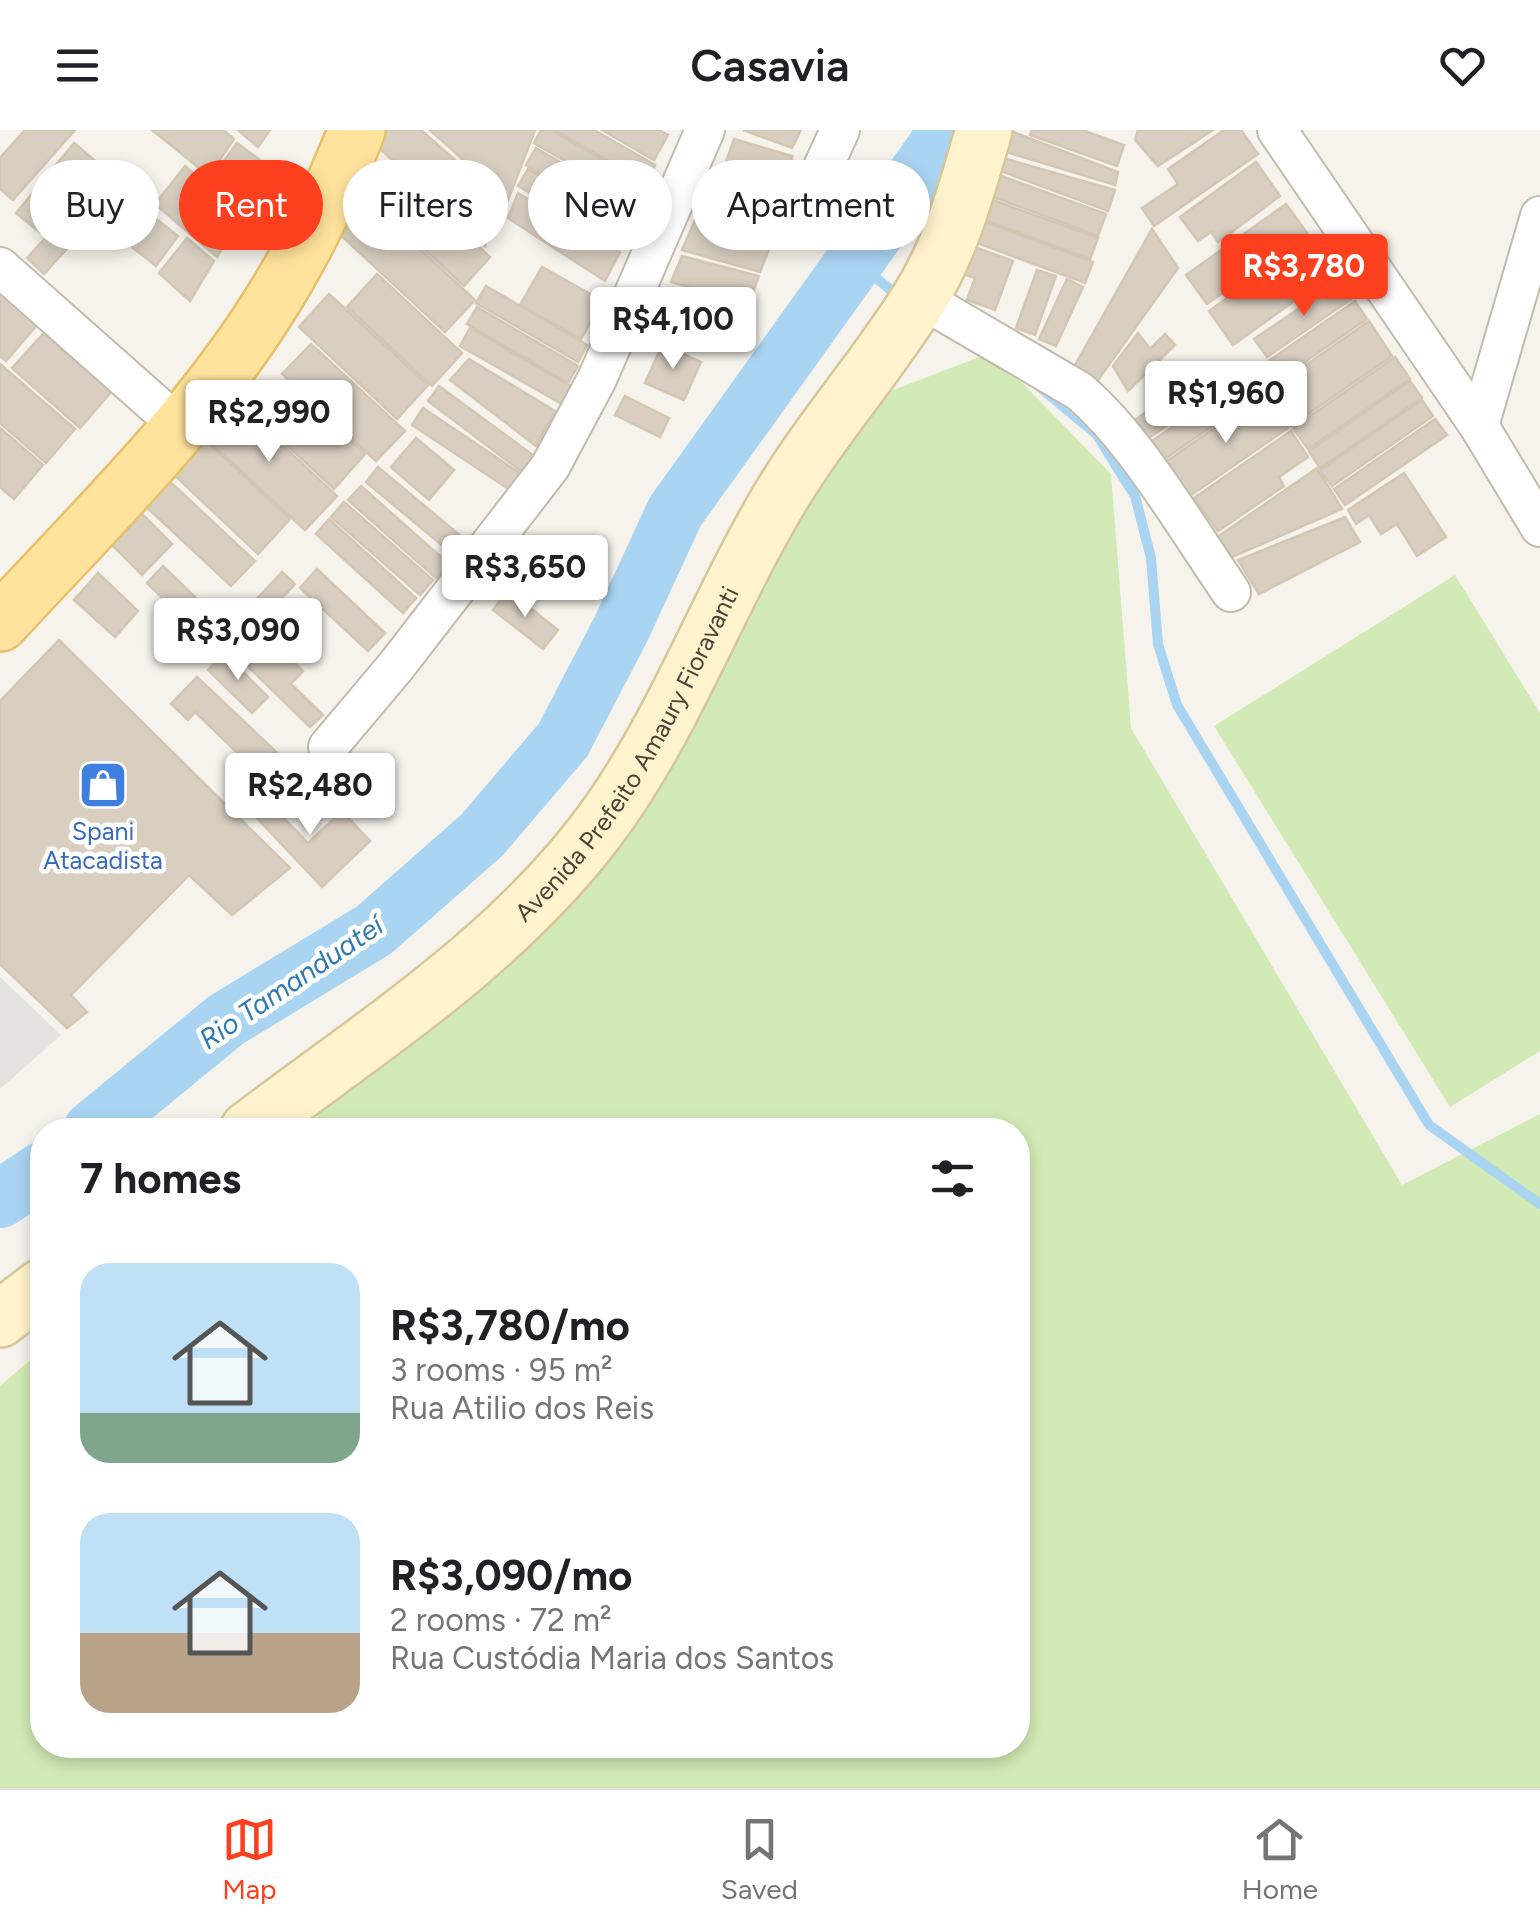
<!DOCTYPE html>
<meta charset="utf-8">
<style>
body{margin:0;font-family:Figtree,sans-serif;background:#f6f6f6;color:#202124;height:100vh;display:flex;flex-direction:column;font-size:38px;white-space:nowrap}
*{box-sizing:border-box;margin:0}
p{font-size:32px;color:#757577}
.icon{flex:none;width:55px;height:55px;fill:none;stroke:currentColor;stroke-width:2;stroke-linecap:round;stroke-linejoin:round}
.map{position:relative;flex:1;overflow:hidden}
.sheet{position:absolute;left:30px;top:988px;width:1000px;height:640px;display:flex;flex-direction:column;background:#fff;border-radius:40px;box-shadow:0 5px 15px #0003}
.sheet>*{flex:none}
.banner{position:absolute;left:30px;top:30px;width:1000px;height:90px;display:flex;gap:20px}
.price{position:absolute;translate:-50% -85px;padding:0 22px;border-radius:10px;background:#fff;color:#222;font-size:32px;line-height:65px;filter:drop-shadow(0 2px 5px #0008)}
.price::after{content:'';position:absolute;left:50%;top:60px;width:30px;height:22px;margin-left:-15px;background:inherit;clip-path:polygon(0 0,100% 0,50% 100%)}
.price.selected{background:#fc3f1d;color:#fff}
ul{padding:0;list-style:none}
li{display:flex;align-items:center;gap:30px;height:250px;padding:0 50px}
li span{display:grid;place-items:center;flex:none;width:280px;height:200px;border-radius:30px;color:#555}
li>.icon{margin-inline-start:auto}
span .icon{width:120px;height:120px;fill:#fffc;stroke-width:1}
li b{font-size:42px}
h2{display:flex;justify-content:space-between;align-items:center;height:120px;padding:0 50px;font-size:42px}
.chip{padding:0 35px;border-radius:45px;background:#fff;box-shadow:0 5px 15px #0003;font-size:35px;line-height:90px}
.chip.selected{background:#fc3f1d;color:#fff}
header{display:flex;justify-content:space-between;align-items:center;height:130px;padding:0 50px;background:#fff;font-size:45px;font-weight:600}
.tab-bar{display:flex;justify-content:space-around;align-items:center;height:140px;border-top:2px solid #e0e0e0;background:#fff;font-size:28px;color:#757577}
.tab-bar a{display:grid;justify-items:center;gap:5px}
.tab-bar .selected{color:#fc3f1d}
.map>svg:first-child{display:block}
.green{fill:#d2eab5}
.parking{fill:#e5e3e0}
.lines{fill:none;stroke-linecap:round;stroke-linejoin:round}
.stream{stroke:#a9d4f2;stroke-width:10}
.river{stroke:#a9d4f2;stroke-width:58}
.building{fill:#d8cfc1;stroke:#d3c7b4;stroke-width:2.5}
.street-casing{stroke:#c2bbae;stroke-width:42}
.secondary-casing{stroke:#d6c79b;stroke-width:60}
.primary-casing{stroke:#e6c16a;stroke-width:60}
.street{stroke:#fff;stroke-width:38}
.secondary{stroke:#fff3cd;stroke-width:55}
.primary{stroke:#ffe39c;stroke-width:55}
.labels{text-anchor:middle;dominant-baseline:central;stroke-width:9;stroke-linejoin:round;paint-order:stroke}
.street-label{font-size:25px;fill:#4b4439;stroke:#fff}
.shop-label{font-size:25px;fill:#366cbe;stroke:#fff}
.water-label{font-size:28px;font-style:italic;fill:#2e7ab2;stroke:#fff}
</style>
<header><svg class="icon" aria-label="menu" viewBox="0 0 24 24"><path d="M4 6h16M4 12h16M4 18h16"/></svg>Casavia<svg class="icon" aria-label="heart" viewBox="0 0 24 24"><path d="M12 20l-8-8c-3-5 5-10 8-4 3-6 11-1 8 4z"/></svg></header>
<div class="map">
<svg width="1540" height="1658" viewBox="0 0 1540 1658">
<rect width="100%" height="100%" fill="#f6f3ec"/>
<g class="green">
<polygon points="992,222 1111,344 1131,598 1402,1055 1540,984 1540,1658 0,1658 0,1256 42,1220 42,1615 1018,1615 1018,1000 301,1000 492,837 873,268"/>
<polygon points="1455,445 1540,583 1540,921 1450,977 1214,596"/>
</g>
<polygon class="parking" points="0,847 61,905 0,959"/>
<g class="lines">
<g class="stream">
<polyline points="855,131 891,160"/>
<polyline points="1042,259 1097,305 1135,366 1151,428 1158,514 1177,575 1429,995 1540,1074"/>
</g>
<g class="river">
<polyline points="92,1000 226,890 374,800 482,705 563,610 621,499 675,382 938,15 942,0"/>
<polyline points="0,1069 42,1041"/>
</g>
</g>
<g class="building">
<polygon points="25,0 75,0 13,70 0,59 0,28"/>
<polygon points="152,0 223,0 234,9 209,46"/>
<polygon points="238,0 270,0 258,17"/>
<polygon points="384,0 421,0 498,68 485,116 377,16"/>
<polygon points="430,0 535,0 508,70"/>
<polygon points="541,0 551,0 645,55 635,71 534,13"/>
<polygon points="555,0 594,0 655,35 645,52"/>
<polygon points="602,0 659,0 668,5 654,30"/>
<polygon points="743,0 801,0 792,18"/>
<polygon points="1008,0 1118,42 1115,55 996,19"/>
<polygon points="1032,0 1082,0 1124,15 1117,36 1030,5"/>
<polygon points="1138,0 1213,0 1158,36 1135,10"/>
<polygon points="1224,0 1241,0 1258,24 1154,96 1142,78 1178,54 1168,39"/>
<polygon points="734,9 792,26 794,54 790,66 719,52"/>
<polygon points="74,13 99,34 42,104 16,83"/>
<polygon points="237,13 268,36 244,82 209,51"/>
<polygon points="536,18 638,77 628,94 526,35"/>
<polygon points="996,26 1115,60 1108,81 993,38"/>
<polygon points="1256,32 1280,66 1218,112 1211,102 1198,111 1180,87"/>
<polygon points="185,36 242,86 217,127 155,74"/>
<polygon points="395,38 490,127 464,156 369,68"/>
<polygon points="528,39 630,98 620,115 518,56"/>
<polygon points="993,43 1106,84 1098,106 985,64"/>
<polygon points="101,48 118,63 44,144 27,128"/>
<polygon points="708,51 767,68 768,96 697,82"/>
<polygon points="518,63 620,122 605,151 508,88"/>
<polygon points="985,67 1098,108 1090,129 977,87"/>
<polygon points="365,68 475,170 445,202 335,100"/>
<polygon points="1286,74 1307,103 1207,174 1186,145"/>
<polygon points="141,77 178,106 156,136 118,106"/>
<polygon points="696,88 773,109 760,142 682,120"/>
<polygon points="980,90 1093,132 1085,153 972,111"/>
<polygon points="1152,99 1178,138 1096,253 1074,237"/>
<polygon points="187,108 214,131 190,171 159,143"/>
<polygon points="1311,108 1335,142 1233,215 1209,181"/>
<polygon points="966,114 1013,131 995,180 967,170 975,148 956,142"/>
<polygon points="682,126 759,146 748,174 671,152"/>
<polygon points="542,137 603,171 581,209 520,175"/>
<polygon points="1037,140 1056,146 1035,205 1016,198"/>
<polygon points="377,144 462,223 432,256 347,177"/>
<polygon points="1067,149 1083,157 1056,216 1039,209"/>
<polygon points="1341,150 1353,168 1267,227 1254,209"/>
<polygon points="486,156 587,215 578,232 476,173"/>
<polygon points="0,161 38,194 6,231 0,226"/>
<polygon points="686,161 726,179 709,219 669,201"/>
<polygon points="329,164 428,255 397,289 299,197"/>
<polygon points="1355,171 1367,189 1266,259 1254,241"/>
<polygon points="477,177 578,236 568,253 467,194"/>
<polygon points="1369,191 1392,226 1291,296 1267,262"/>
<polygon points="470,198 572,257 562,274 460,216"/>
<polygon points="44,203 111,262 80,298 12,238"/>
<polygon points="1138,203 1150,219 1165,204 1175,215 1128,261 1113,236"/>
<polygon points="311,214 405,301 376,331 282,244"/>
<polygon points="662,215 701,232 684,270 645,253"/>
<polygon points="1395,227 1410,249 1308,319 1293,298"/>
<polygon points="469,229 555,281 536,316 450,250"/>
<polygon points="0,234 75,299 46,333 0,293"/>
<polygon points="1222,236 1232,250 1149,308 1136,289 1181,258 1184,262"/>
<polygon points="1251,243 1263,261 1162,331 1149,313"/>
<polygon points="1410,251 1422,268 1320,338 1309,321"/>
<polygon points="288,252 365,324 334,359 256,287"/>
<polygon points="439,256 534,326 522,342 428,271"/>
<polygon points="1265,263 1288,298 1187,368 1164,333"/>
<polygon points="625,266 669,288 660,307 615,285"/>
<polygon points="233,269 337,366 305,400 201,304"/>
<polygon points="1422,270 1433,286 1332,356 1320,340"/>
<polygon points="423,278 521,344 510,360 412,295"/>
<polygon points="1435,289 1447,305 1345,375 1334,359"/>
<polygon points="0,298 43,335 14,369 0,357"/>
<polygon points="1291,301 1308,327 1279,347 1284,356 1218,401 1194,368"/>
<polygon points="202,307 290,389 258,424 170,341"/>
<polygon points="416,308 454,340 429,370 391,337"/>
<polygon points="378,337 468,412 456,427 366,352"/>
<polygon points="1317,338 1342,379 1232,427 1216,408"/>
<polygon points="1404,343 1446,407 1417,426 1397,394 1381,404 1369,385 1356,394 1348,380"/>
<polygon points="164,346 255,431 231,456 140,371"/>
<polygon points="361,356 449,434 436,448 348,370"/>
<polygon points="344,372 433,450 420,465 331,387"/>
<polygon points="141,383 172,414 142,445 111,414"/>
<polygon points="1345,387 1360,412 1259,464 1238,430"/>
<polygon points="329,389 416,468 403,483 316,404"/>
<polygon points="163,436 197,469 181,486 147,453"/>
<polygon points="317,439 385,503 368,521 300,458"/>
<polygon points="282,442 295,454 263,488 250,476"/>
<polygon points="98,443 138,481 115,507 74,470"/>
<polygon points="508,460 558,500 543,519 493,480"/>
<polygon points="256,495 303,541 291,554 323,585 310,597 231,520"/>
<polygon points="59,510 290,738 232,785 189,745 71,865 87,882 67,898 0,834 0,571"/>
<polygon points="224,523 268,567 252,583 208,540"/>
<polygon points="197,547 290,635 271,655 195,582 188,590 171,574"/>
<polygon points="251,654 308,713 342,681 370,711 322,757 237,667"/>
</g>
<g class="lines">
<g class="street-casing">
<g id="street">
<polyline points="1277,0 1479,296 1540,397"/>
<polyline points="819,46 840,0"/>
<polyline points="0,137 158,277"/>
<path d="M920,168l159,93c56,47 109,139 152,201"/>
<polyline points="1479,296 1540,86"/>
<polyline points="328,617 397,535 550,337 597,249 705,0"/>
</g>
</g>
<g class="secondary-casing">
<g id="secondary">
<path id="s1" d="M248,1000c121,-92 250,-173 344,-294 80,-103 122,-228 188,-338 41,-69 96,-130 139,-199 33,-52 48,-111 65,-169"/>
<polyline points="0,1189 42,1157"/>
</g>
</g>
<g class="primary-casing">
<path id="primary" d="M0,493c91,-99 191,-195 264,-309 37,-57 68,-121 93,-184"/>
</g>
<use href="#street" class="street"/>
<use href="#secondary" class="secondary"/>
<use href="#primary" class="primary"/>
</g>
<defs>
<g id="shop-square" transform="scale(2.5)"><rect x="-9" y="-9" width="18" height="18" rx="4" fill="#3f7fe0" stroke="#fff"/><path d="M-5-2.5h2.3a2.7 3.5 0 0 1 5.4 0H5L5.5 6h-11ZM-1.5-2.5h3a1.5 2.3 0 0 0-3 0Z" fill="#fff"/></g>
</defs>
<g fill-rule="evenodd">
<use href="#shop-square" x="103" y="655"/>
</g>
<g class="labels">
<g class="street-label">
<text stroke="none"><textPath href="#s1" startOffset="542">Avenida Prefeito Amaury Fioravanti</textPath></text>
</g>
<g class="shop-label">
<text x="103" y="701">Spani<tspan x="103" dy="29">Atacadista</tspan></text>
</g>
<g class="water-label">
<text transform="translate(291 852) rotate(-34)">Rio Tamanduateí</text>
</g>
</g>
</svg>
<b class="price selected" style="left:1304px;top:189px">R$3,780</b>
<b class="price" style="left:673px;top:242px">R$4,100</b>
<b class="price" style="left:1226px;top:316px">R$1,960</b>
<b class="price" style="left:269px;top:335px">R$2,990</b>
<b class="price" style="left:525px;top:490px">R$3,650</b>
<b class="price" style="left:238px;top:553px">R$3,090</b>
<b class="price" style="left:310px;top:708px">R$2,480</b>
<div class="banner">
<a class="chip">Buy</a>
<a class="chip selected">Rent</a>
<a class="chip">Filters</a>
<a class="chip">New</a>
<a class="chip">Apartment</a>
</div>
<section class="sheet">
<h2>7 homes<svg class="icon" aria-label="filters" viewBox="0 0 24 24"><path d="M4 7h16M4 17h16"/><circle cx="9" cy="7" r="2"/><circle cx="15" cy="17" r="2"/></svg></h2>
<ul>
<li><span style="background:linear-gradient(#bfe0f5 75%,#7fa58c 0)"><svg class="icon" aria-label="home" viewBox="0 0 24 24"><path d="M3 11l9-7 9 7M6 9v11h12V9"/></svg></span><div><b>R$3,780/mo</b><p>3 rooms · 95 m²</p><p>Rua Atilio dos Reis</p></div></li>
<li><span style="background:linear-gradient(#bfe0f5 60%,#b9a48a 0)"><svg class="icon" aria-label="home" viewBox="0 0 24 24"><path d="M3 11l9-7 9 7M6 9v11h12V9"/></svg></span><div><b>R$3,090/mo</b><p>2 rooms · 72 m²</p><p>Rua Custódia Maria dos Santos</p></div></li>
</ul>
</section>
</div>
<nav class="tab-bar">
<a class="selected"><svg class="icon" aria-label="map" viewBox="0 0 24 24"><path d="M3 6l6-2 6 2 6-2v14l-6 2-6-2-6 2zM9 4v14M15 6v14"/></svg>Map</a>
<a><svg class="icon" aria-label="saved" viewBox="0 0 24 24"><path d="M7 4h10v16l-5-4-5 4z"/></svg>Saved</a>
<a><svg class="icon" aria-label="home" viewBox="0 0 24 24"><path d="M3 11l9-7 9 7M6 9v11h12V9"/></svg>Home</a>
</nav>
